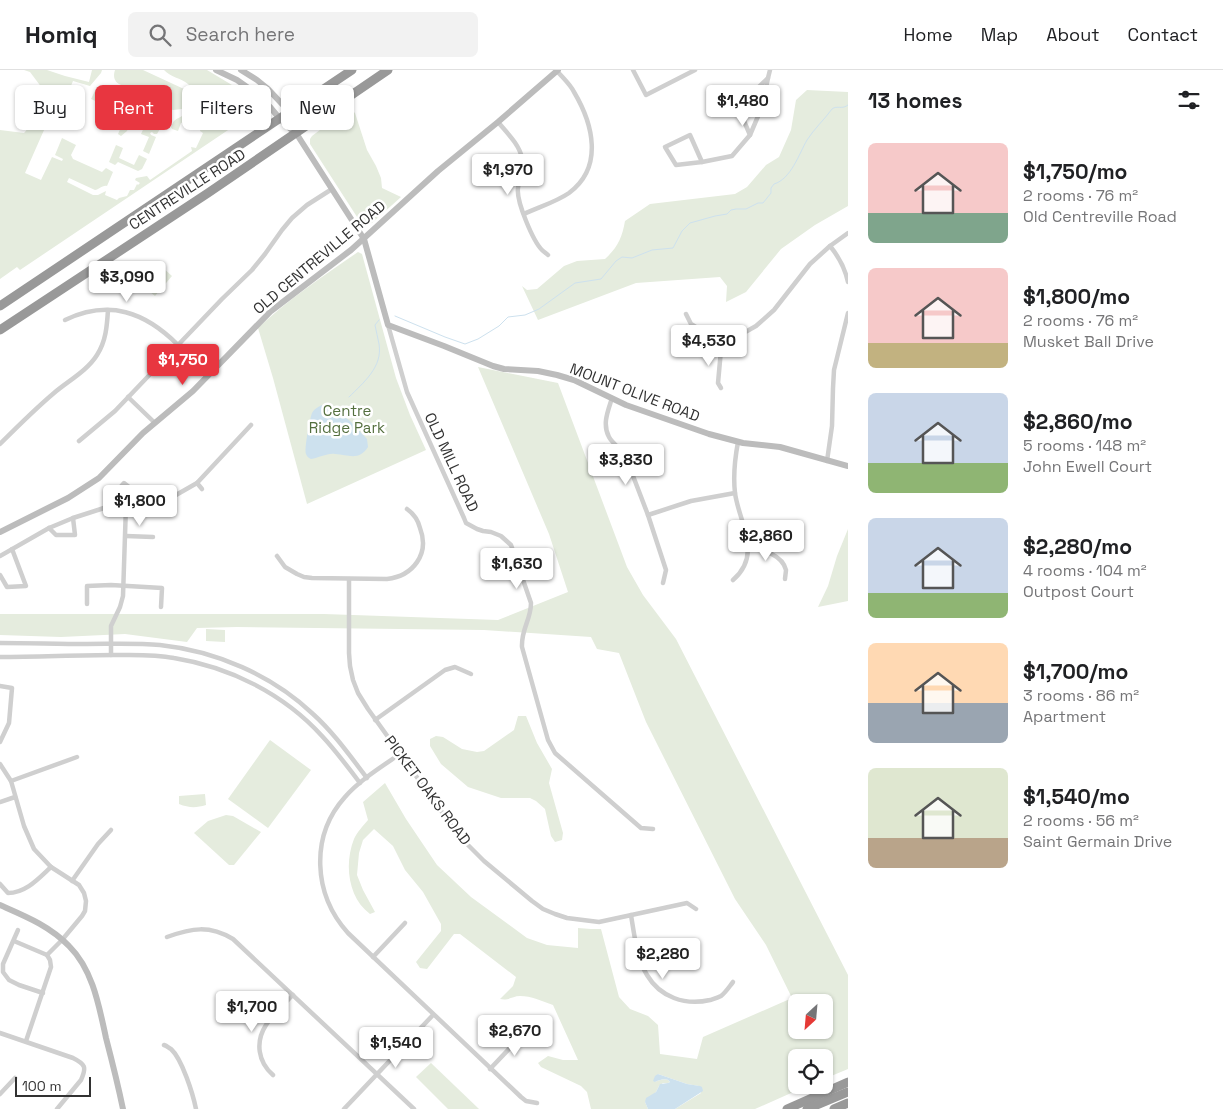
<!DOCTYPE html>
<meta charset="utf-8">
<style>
body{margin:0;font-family:"Space Grotesk",sans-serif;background:#f2f2f2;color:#202124;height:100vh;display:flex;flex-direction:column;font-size:19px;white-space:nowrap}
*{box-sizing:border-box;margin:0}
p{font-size:16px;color:#757577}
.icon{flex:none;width:28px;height:28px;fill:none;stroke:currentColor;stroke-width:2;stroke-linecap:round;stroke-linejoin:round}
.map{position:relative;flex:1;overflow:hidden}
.drawer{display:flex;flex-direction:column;background:#fff;width:375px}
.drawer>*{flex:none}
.guide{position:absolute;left:15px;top:15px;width:475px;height:45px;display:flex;gap:10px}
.needle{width:32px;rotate:206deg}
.buttons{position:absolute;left:788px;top:924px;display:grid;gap:10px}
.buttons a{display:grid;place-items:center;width:45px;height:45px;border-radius:8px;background:#fff;box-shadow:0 1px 4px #0004;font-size:25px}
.scale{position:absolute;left:15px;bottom:12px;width:76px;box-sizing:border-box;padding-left:5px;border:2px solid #323232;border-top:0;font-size:14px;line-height:18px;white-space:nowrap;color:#323232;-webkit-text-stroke:4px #fff;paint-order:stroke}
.price{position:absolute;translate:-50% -42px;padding:0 11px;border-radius:5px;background:#fff;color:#222;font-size:16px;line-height:32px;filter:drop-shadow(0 1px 2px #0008)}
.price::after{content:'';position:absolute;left:50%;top:30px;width:15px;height:11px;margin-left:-8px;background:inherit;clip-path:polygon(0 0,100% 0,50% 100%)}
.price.selected{background:#e83640;color:#fff}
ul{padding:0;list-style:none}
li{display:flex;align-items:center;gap:15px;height:125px;padding:0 20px}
li span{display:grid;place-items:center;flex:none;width:140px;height:100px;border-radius:8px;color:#555}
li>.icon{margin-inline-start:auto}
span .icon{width:60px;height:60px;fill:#fffc;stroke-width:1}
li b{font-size:21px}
h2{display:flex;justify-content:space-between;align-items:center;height:60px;padding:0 20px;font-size:21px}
.pill{padding:0 18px;border-radius:8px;background:#fff;box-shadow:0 1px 4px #0004;font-size:18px;line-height:45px}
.pill.selected{background:#e83640;color:#fff}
header{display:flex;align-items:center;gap:30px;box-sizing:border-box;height:70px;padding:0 25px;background:#fff;border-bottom:1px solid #e0e0e0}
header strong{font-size:24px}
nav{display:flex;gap:28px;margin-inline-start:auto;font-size:18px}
.search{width:350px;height:45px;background:#f2f2f2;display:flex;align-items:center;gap:12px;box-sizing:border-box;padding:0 18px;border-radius:8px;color:#757577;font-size:19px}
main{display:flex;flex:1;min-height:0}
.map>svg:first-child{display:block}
.green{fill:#e5ecde;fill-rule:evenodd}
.water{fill:#cde1ee}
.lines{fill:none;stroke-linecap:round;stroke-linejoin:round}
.stream{stroke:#cde1ee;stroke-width:1}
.street{stroke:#cfcfcf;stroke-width:4.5}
.secondary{stroke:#bcbcbc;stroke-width:6}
.highway{stroke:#999;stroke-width:9}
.labels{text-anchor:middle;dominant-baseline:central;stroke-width:5;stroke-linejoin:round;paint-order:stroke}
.street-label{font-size:15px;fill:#323232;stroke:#fff}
.park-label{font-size:15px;fill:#546f3e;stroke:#fff}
</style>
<header>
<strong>Homiq</strong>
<div class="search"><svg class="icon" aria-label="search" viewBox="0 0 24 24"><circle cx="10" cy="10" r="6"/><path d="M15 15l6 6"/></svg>Search here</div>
<nav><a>Home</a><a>Map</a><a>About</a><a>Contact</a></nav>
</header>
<main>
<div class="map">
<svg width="848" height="1039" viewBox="0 0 848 1039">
<rect width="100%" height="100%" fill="#fff"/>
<g class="green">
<path d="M24,0h23l18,6 24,6 3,-12h10l-1,3 -11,13 -17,-5 -5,12 -9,6 -9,10 -2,12 -23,52 16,7 11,-23 10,4 1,-2 -8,-4 7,-17 14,7 -5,10 2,4 29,13 4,-4 7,4 -6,14c-5,-1 -8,4 -12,4l-26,-12 -2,4 26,13h5l8,-4 -1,4 12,5 2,-2 8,-2 3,-6h4l3,-6 1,1 2,-2 -5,-3 1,-2 11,-2 3,4 42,-29 -1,-4 5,1 7,-15 -3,-2 1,-4 -15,-7 -2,2 -3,1 -3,8 -6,-2 -1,-2c1,-2 2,-5 3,-6 3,-3 7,-4 10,-6 9,-7 14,-22 4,-31 -7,-6 -18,-7 -24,-14h43l35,21 19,17 -241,162 -3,-3 -17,12v-149l24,3 6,-7 15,-34 -15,-20z"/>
<path d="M115,0h28l41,19 4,5v8l-6,7 -9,1 -54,-26c-5,-3 -6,-8 -4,-14z"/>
<polygon points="103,15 109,31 133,42 135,44 127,61 121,66 118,64 128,42 102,30 100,33 91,29 95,21"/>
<path d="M807,20l41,2v114l-33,19 -34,24 -35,43 -20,10 1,-16 -7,-9 -84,6 -98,37 -16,-34 5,4 10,-1 27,-23 13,-5 28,-2c13,-12 17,-21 20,-38l25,-17 85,-10 12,-7 19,-22 13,-8 12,-27 5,-30z"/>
<polygon points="349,38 355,43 367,80 376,96 381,108 382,118 401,127 372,153 365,154 359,150 310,74 310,69 312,66"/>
<polygon points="148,49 150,49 147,53 149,55 151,55 152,50 159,53 161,57 157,64 154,64 152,62 150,63 151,65 156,67 149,84 143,81 149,67 141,64"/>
<polygon points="116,75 123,78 119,88 134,95 139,85 147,89 142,99 138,101 118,92 115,95 109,92"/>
<path d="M358,182l4,2 34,124 14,37 16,35 -119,54 -34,-126 -15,-50c31,-29 65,-52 100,-76z"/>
<polygon points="162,197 172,206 155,226 144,217"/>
<path d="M478,297l80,16 69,184 16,28 33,44 172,336v94l-24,10v-21h-28v27h13l-54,24h-80l26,-16 -2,-7 -12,-2 -29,-10 -3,8c4,-2 12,-5 15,0l-2,1h-5l-4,3 -3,6 -11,10 3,7h-57l-4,-17 -6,-6 -40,-19 -3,-4 10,-7 15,4h15l-25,-55c-11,-4 -22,-9 -33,-9 -8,0 -11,5 -20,3l13,-13 3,-9 -56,-43h-6l-27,35 -7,-1 -4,-6 25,-31v-7l-18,-32 -18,-22 -12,-24 -19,-17 -11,11 -4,13 -2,22 6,15 12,22 -5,2c-22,-16 -26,-50 -16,-75 3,-7 9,-13 14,-19l-5,-18 22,-19 21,36 31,46 34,32 56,41 20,7 31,3v-20l13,1h10l18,68 11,12 18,7 10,9 2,29 37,5 6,-22 89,-39 -26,-53 -31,-46 -89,-177 -27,-69 -22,-4 -6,-12 -107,-7 -247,-3 -40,1 -10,14 -62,-8 -64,3 -61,-2v-21h324l174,6 70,-28 -19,-58zM796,932h28v28h-28z"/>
<polygon points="848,459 848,531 818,537 828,516 837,486"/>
<polygon points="206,559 225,560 225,572 206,571"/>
<polygon points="518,646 526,646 537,673 552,699 549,713 563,763 562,770 555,772 551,766 545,739 536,731 530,728 501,728 468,717 441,694 430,676 430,669 436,666 443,667 462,679 477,682 484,681 514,660"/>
<polygon points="270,670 311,700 268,758 228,729"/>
<path d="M205,724l1,11c-10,3 -17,3 -27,-1v-8z"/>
<polygon points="226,745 233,746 261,762 234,795 229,795 194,763 208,751"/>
<polygon points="431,993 479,1039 448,1039 416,1007"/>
</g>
<g class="water">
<path d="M322,335h5l8,5 15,11 17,18 1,8c-9,14 -19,8 -33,7 -8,-1 -16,4 -24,5 -2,-1 -4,-2 -5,-5 -2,-5 4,-36 6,-41 2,-4 6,-6 10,-8z"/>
<path d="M658,1004l29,10 13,2 2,1 1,4 -28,18h-27l-3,-7 1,-4 10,-6 4,-8 8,-1 2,-1c-3,-5 -11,-2 -15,0l-2,-1 2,-5z"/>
</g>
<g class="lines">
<g class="stream">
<path d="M395,246l50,21 20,7 13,-5 21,-13 9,-9 17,-2 14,-6 36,-26 26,-4 15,-18 6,-4 10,1 20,-8 21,-2 9,-17 8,-8 25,-7 12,-2 4,-4 5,-1h10l12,-6h5l8,-10v-5l3,-4c17,-5 25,-30 33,-44 7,-11 17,-20 25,-31 5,-4 10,1 16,-4"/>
<path d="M349,327c14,-14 34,-30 30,-53 -1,-6 -3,-13 -4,-19l4,-5"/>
</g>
<g class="street">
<polyline points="633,0 646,25 695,0"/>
<path d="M498,52c9,11 21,22 24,36 2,11 -3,20 -4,30 -2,13 15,53 24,62 2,2 4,3 6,5"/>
<polygon points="690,65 702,92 676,95 665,77"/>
<polyline points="750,65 738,37 768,8 770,0"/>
<polyline points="702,92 732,86 750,65 762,37 768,8"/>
<path d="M524,144c15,-7 32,-12 45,-21 35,-26 24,-69 5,-101 -4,-8 -11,-14 -17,-21"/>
<path d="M830,176c9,11 15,22 18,36"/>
<polyline points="686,244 691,254 705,263 722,269 740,265 756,256 774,240 810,194 830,176 848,163"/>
<path d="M65,250c44,-21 80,-8 113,25"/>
<path d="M388,255l19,67 57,126 2,5 11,6 6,2 8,1 10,4 10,9 20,58c0,17 -10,26 -9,44l26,93 7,13 86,75 12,1"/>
<polyline points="721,318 718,313 722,269"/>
<polyline points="128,327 155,353"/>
<path d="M612,328c-4,13 -10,26 -3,39 3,6 12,12 16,18l23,60 18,55 -3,13"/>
<polyline points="79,371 115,341 222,229 252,200 265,184 282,160 292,148 307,135 332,119"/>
<path d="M0,374c17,-17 35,-35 54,-51 14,-12 33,-22 43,-38 9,-14 10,-29 11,-45"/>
<polyline points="827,391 832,356 833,318 834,300 848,243"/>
<polyline points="197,413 202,419"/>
<polyline points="110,436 112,427 124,413 139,425 138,434"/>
<polyline points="648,445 691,431 735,423"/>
<polyline points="49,458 56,465 75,465 73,448"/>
<polyline points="126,466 153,467"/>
<path d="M749,477c13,3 33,7 37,23 0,1 -1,8 -1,9"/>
<polyline points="0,486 49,458 73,448 110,436 147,434 176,425 197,413 251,355"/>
<path d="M277,486l8,11 12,7 7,3 8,1 75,1c26,-3 43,-25 33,-51 -2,-8 -6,-14 -13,-19"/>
<polyline points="0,505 7,517 26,516 12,479"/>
<polyline points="349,509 349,583 350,596 353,610 358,623 368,639 454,759 466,773 484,791 532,831 543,839 555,844 567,848 599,852 687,833 696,839"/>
<path d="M733,510c30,-26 6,-57 2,-87 -2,-17 0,-35 3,-51"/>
<polyline points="87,534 87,516 111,515 162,518 161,537"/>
<path d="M0,573c29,0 58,1 87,1 25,0 49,-1 73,1 56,6 112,30 153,69 21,19 37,42 54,64"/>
<polyline points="111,585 111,556 120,537 123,526 126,435"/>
<path d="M0,587c38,0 76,-2 114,-2 20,0 40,-1 60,3 56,9 110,36 148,78 14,15 26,31 38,47"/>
<polyline points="0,616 12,618 9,653 0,672"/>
<polyline points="375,650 445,600 455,597 471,604"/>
<path d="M400,684c-19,13 -40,26 -55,43 -35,39 -32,97 3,136l173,164 5,4 11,2"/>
<polyline points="0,694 11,711 24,756 34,779 51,797 79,815 84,823 86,831 85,841 82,846 62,870 47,885"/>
<polyline points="11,711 77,687"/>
<polyline points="0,732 15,727"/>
<polyline points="72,811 98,774 111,760"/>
<path d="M0,814l8,9c18,0 31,-15 43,-26"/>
<path d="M631,845c3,18 6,44 16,60 13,22 38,31 63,25 3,-1 7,-2 11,-4 5,-4 8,-9 12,-14"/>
<polyline points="18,860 3,894 3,902 9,910 19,915 43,923"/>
<path d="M167,867c25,-9 42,-12 66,2l181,170"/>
<polyline points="14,871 47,885 50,890 51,897 26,971"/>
<polyline points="373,887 405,853"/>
<path d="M0,963l73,25c12,6 14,9 8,22l-24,29"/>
<path d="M164,975c3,1 5,3 7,4 11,10 22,45 25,60"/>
<polyline points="490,999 526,961"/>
<path d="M273,1005c-15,-13 -18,-33 -7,-50 7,-11 18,-21 27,-30"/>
<polyline points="0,1024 15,1008"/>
<polyline points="344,1039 433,945"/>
</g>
<g class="secondary">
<polyline points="216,0 237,10 254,22 270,37 280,49 295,63"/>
<polyline points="241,0 257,10 268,19 283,35 288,43 296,63 364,169 388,255 444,276 493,296 504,299 538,301 557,305 574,310 626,335 709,364 743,373 780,377 848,396"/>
<polyline points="0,462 68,428 99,408 143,363 193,321 271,241 351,180 438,101 498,52 558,0"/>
<path d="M0,835c25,11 50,21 69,41 24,24 30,60 37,92 6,23 12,47 17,71"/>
</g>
<g class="highway">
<polyline points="0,236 352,0"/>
<polyline points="0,260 208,123 388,0"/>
<polyline points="787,1039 848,1012"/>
<polyline points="807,1039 848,1022"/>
<polyline points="834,1039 848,1033"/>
</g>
</g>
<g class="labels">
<g class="street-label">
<text transform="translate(187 119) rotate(-33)">CENTREVILLE ROAD</text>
<text transform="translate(319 187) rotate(-40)">OLD CENTREVILLE ROAD</text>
<text transform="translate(635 322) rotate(21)">MOUNT OLIVE ROAD</text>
<text transform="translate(452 392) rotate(65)">OLD MILL ROAD</text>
<text transform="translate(428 720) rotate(53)">PICKET OAKS ROAD</text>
</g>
<g class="park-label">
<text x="347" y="340">Centre<tspan x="347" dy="17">Ridge Park</tspan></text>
</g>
</g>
</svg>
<div class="buttons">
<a><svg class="needle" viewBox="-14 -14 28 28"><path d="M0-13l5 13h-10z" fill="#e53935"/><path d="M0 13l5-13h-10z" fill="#757577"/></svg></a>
<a><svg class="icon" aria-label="locate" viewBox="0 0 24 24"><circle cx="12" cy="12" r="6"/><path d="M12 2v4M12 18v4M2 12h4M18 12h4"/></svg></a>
</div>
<div class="scale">100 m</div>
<b class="price" style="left:743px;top:57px">$1,480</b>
<b class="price" style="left:508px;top:126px">$1,970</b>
<b class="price" style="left:127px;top:233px">$3,090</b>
<b class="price" style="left:709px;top:297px">$4,530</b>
<b class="price selected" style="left:183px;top:316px">$1,750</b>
<b class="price" style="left:626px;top:416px">$3,830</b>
<b class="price" style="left:140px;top:457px">$1,800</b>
<b class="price" style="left:766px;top:492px">$2,860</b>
<b class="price" style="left:517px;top:520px">$1,630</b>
<b class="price" style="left:663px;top:910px">$2,280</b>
<b class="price" style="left:252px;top:963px">$1,700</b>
<b class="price" style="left:515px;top:987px">$2,670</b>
<b class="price" style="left:396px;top:999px">$1,540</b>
<div class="guide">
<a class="pill">Buy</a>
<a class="pill selected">Rent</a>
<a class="pill">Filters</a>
<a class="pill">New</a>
</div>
</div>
<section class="drawer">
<h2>13 homes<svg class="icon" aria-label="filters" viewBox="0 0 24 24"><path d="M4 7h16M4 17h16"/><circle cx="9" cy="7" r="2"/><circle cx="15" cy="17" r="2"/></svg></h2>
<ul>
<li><span style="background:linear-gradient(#f6c9c9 70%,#7fa58c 0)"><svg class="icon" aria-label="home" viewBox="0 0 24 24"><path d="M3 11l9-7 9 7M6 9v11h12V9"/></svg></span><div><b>$1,750/mo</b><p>2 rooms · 76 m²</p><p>Old Centreville Road</p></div></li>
<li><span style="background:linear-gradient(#f6c9c9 75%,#c2b280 0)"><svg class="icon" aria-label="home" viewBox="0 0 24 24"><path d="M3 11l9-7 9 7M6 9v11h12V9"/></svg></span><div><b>$1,800/mo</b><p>2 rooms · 76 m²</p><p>Musket Ball Drive</p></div></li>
<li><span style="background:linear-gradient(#c9d6e8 70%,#8fb573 0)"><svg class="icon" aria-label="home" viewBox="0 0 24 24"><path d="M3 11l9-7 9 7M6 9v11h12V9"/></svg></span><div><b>$2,860/mo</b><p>5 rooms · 148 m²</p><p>John Ewell Court</p></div></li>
<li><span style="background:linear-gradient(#c9d6e8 75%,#8fb573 0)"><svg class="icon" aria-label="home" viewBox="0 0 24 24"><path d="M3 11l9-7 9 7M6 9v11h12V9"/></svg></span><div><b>$2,280/mo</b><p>4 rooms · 104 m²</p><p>Outpost Court</p></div></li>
<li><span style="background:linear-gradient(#ffd9b3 60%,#9aa5b1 0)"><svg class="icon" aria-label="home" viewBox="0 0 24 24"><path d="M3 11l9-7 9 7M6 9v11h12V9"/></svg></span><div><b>$1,700/mo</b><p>3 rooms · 86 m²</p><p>Apartment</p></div></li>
<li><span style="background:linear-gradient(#dfe7d0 70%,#b9a48a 0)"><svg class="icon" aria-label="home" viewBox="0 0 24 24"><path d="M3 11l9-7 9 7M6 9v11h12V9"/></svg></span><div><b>$1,540/mo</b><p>2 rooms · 56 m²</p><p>Saint Germain Drive</p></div></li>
</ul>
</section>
</main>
